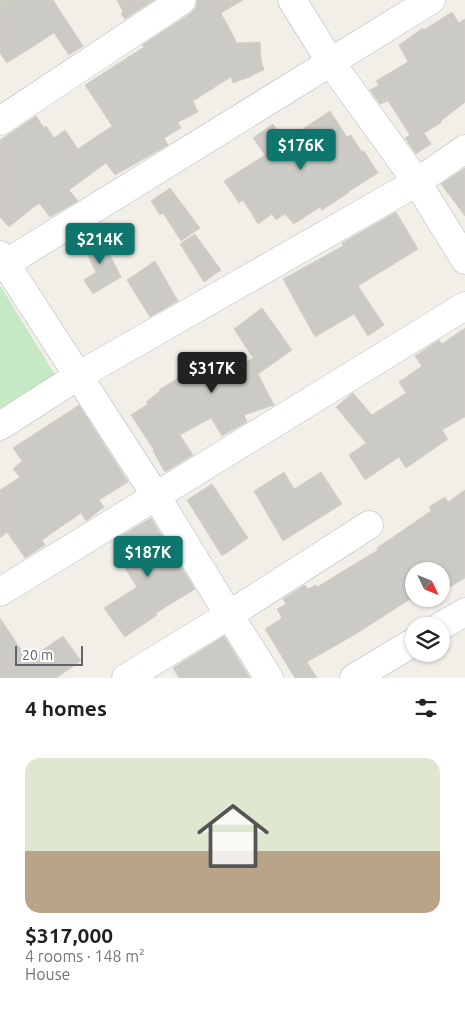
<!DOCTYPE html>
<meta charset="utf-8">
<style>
body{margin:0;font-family:Ubuntu,sans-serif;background:#f2f2f2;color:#202124;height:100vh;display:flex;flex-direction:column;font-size:19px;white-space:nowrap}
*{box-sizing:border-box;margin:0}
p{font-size:16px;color:#757577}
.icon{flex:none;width:28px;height:28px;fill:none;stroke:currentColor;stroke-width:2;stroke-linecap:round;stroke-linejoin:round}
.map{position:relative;height:678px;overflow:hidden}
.side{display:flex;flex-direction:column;background:#fff;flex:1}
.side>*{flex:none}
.needle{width:32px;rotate:133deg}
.controls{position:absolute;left:405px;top:562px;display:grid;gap:10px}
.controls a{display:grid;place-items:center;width:45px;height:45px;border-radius:50%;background:#fff;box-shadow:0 1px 4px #0004;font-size:25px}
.scale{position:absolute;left:15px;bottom:12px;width:68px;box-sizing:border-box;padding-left:5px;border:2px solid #5f6368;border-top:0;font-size:14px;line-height:18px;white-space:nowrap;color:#5f6368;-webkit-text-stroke:4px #fff;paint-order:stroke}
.price{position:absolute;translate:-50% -42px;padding:0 11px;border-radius:5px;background:#0f766e;color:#fff;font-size:16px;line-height:32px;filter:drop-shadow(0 1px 2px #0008)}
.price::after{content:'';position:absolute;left:50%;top:30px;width:15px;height:11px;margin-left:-8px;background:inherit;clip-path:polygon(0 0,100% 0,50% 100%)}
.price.current{background:#222;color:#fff}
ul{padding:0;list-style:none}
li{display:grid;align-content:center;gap:10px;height:265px;padding:0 25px}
li span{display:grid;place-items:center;height:155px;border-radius:15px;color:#555}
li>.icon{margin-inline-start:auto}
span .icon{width:90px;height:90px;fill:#fffc;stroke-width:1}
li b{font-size:21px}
h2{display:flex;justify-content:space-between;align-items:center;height:60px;padding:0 25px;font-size:21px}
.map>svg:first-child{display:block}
.green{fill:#c5e8c5}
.building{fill:#cccac5;stroke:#d6d1c6}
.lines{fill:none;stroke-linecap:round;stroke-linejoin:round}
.street-casing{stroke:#b5b8bc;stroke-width:29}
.street{stroke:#fff;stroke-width:28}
</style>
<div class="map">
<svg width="465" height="678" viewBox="0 0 465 678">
<rect width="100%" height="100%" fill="#f1efe8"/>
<polygon class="green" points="0,287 1,287 58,380 0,416"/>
<g class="building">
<polygon points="0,0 53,0 83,46 69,55 54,33 7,63 0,53"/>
<polygon points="117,0 154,0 125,19 121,14 123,12"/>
<polygon points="197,0 243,0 221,13 237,43 260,42 261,60 264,70 252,75 252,76 233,83 231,77 193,101 198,112 178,122 181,128 164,138 168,145 115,175 106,163 69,190 78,201 50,217 39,203 9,227 0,217 0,140 36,116 44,128 46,126 54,138 65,130 78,149 112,126 85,85 144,47 142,45 191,13 196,7"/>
<polygon points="452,12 459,23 465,19 465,102 441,121 441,123 424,133 431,144 416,154 405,138 410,135 388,101 380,104 370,90 379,85 376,81 408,62 399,45 423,28 424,30"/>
<polygon points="330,111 347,137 351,135 362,152 364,151 378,173 348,192 348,193 322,210 320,207 294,224 285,214 276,220 272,214 258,224 243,200 239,203 224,181 265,155 253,138 273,124 285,141"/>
<polygon points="465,168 465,216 441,184"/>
<polygon points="170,188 200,228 181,241 163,213 160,215 151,201"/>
<polygon points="396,212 418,249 358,286 384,325 368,336 354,314 315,337 283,279 343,246 342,243"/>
<polygon points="195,234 221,270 204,282 180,244"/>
<polygon points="100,235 121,277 93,294 84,280 96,272 82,244"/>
<polygon points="155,261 178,301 150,317 127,280"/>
<polygon points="262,308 292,350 258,374 274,405 244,415 247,422 222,436 211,418 180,435 193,455 165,472 153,451 154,450 131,415 148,404 146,402 160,391 159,390 211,358 222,376 253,358 234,329"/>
<polygon points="465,328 465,417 442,430 448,439 406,468 399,457 365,480 349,455 366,443 336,407 353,393 372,415 406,393 399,382 422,366 415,356 439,340 442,344"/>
<polygon points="79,405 128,482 99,500 104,507 86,521 81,513 42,540 45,545 25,558 7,532 0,538 0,490 20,477 13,469 22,461 13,448"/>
<polygon points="284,472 294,489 321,472 342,504 283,541 254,491"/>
<polygon points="212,484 248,538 222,556 187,500"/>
<polygon points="465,490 465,578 441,592 441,571 414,571 414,599 411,601 410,599 359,632 307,662 317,678 295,678 265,629 282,618 277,609 286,604 283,599 305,585 308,589 316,585 317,587 378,550 377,548 431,511 429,507 445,497 448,502"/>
<polygon points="151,518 195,589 156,613 157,615 125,637 104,608 137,587 120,560 128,556 116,539"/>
<polygon points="0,618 28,660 63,636 81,661 56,678 0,678"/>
<polygon points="224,636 250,678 179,678 173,668"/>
</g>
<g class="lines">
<g class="street-casing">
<g id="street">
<polyline points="292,0 331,63 417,182 465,260"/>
<polyline points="0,121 182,0"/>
<polyline points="0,255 156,496 229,615 269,678"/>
<polyline points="0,267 431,0"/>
<polyline points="0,426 78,376 417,182 465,149"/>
<polyline points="0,592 465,306"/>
<polyline points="441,626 465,612"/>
<polyline points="126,678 229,615 369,525"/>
<polyline points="354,678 414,642"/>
</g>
</g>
<use href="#street" class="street"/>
</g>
</svg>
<div class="controls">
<a><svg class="needle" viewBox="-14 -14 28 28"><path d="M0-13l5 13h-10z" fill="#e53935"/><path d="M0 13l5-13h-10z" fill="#757577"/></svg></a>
<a><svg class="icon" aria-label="layers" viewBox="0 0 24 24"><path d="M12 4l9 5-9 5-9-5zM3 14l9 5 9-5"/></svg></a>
</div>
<div class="scale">20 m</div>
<b class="price" style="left:301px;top:171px">$176K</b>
<b class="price" style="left:100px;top:265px">$214K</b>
<b class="price current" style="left:212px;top:394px">$317K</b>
<b class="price" style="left:148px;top:578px">$187K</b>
</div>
<section class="side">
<h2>4 homes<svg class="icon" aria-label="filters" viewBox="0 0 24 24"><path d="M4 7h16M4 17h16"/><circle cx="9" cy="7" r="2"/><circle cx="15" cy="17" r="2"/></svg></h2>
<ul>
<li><span style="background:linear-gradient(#dfe7d0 60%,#b9a48a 0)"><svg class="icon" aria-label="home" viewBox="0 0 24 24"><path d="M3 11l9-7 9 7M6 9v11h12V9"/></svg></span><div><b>$317,000</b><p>4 rooms · 148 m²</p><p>House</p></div></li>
</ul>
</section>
